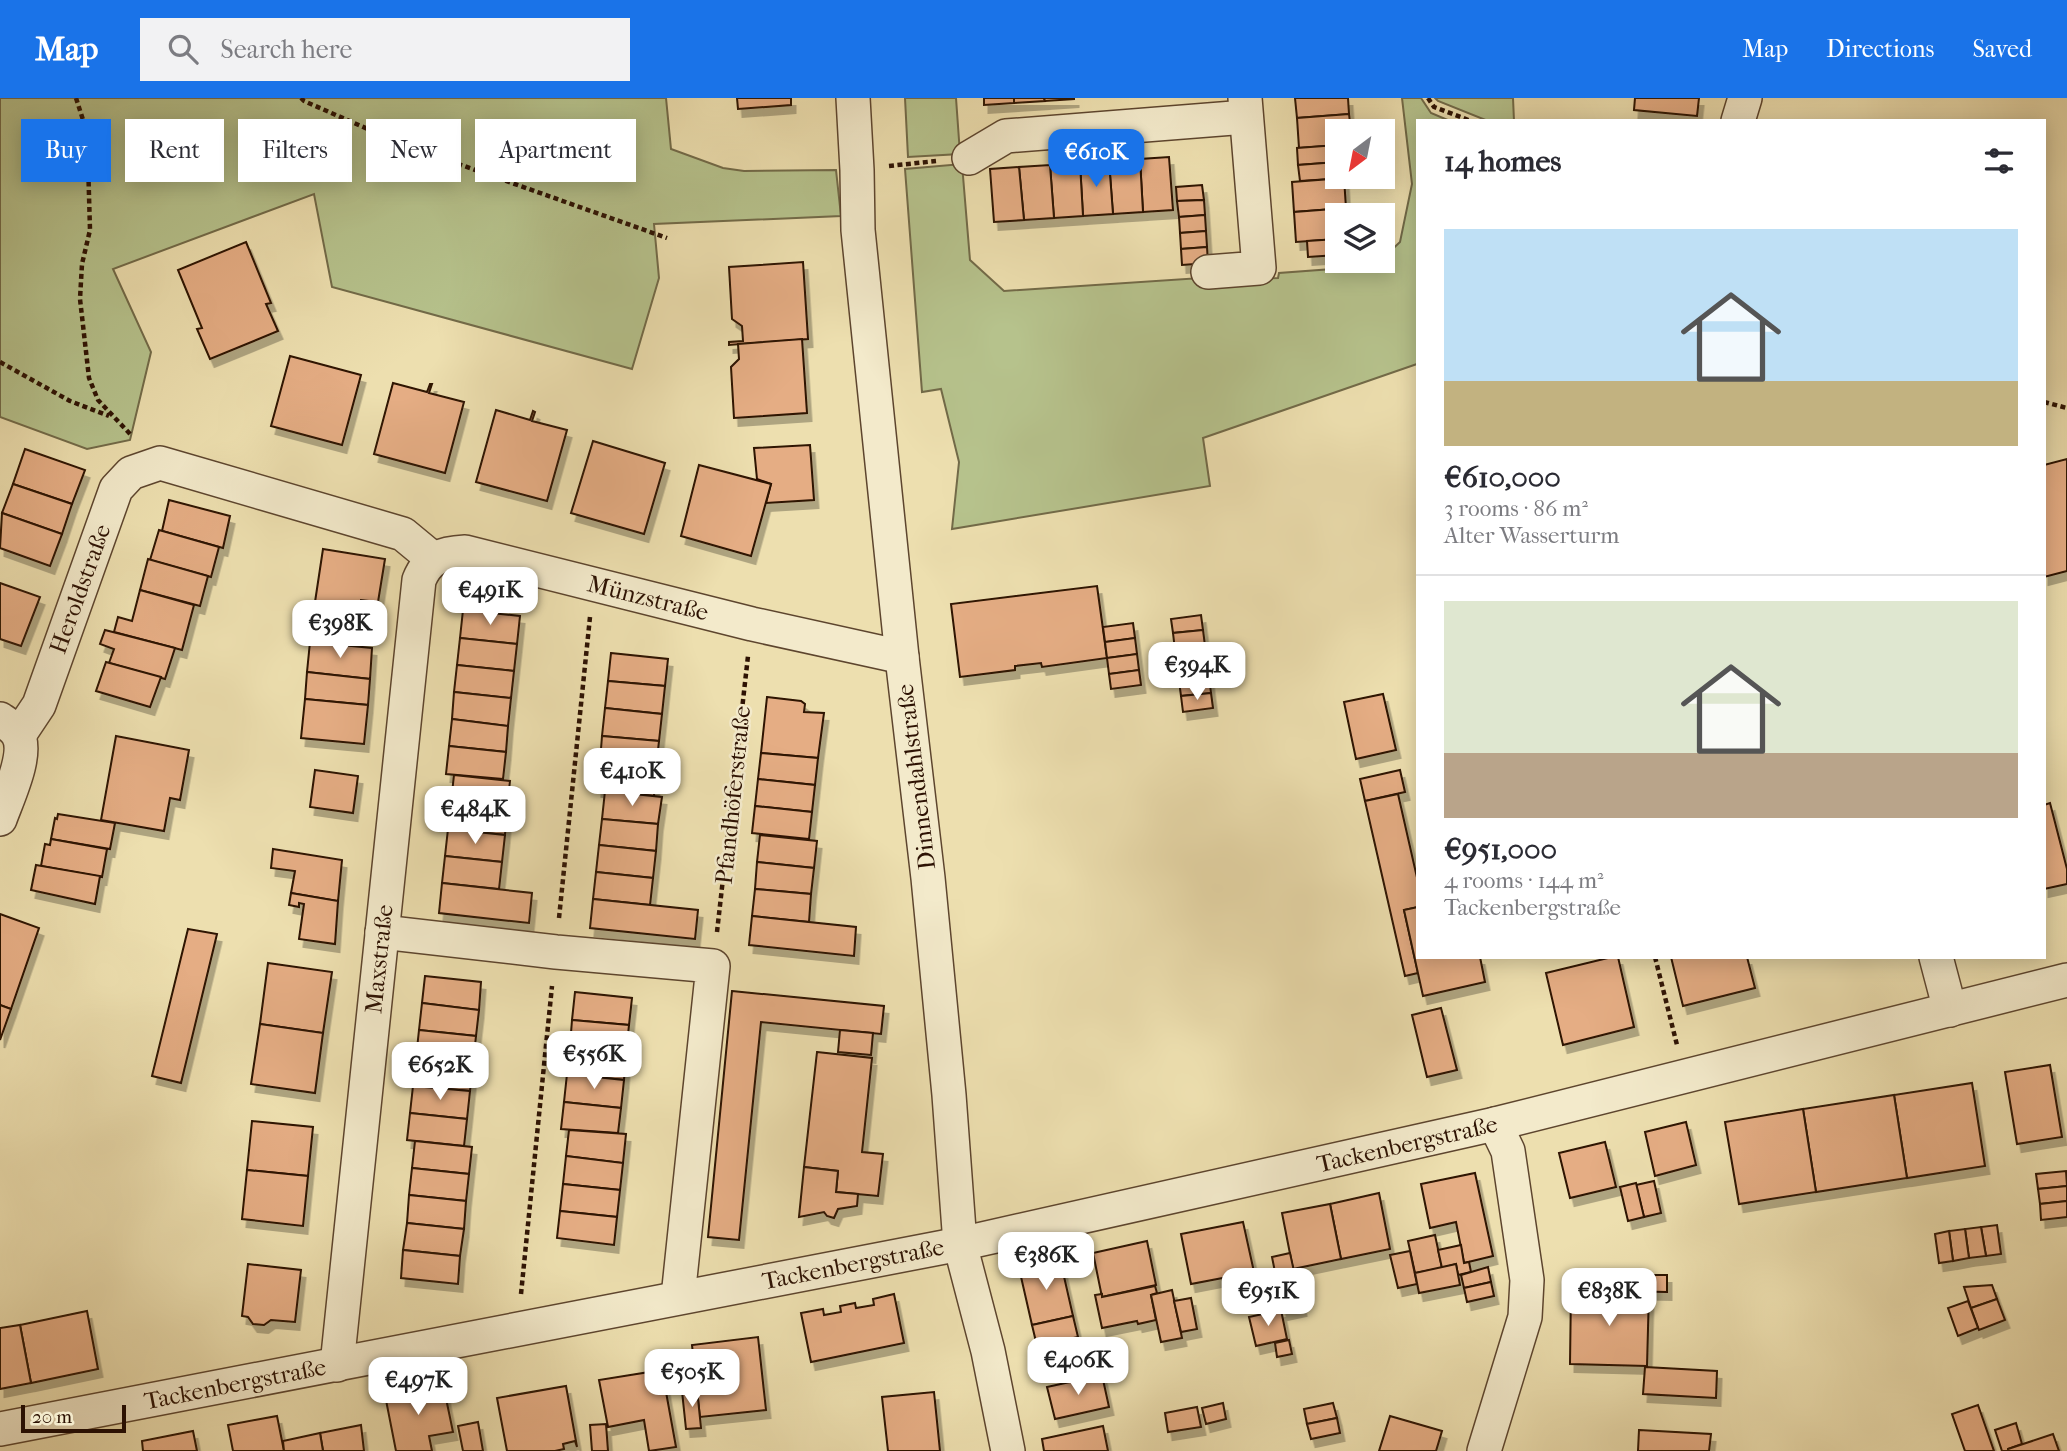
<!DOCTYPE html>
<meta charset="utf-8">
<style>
body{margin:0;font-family:"IM FELL French Canon",serif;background:#f2f2f3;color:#2b2b33;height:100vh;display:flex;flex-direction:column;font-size:26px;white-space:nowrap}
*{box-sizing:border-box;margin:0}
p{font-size:23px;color:#7c7c81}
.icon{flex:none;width:38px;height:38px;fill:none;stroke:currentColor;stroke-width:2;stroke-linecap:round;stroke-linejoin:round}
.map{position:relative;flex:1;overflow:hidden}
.side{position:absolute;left:1416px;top:21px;width:630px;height:840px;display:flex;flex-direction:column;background:#fff;border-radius:0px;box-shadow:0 4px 18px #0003}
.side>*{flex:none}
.top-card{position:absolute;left:21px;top:21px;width:665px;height:63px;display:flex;gap:14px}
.needle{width:46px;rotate:212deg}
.fabs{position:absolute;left:1325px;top:21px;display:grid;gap:14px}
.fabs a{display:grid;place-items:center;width:70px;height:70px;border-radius:0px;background:#fff;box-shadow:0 4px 18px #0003;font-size:35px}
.scale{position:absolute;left:21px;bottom:18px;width:105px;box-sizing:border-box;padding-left:7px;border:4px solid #2d1203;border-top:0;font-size:19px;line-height:24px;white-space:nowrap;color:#2d1203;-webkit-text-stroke:5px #f3eacb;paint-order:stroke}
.price{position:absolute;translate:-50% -60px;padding:0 16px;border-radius:14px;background:#fff;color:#222;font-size:23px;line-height:46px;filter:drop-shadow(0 2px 4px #0008)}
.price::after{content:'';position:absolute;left:50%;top:42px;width:21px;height:16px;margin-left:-10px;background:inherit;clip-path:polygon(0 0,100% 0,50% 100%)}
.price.active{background:#1a73e8;color:#fff}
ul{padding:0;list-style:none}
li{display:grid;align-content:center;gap:14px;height:371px;padding:0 28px}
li+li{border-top:2px solid #e1e1e2}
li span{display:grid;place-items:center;height:217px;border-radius:0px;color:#555}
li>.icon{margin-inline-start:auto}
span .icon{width:126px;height:126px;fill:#fffc;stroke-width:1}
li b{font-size:30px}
h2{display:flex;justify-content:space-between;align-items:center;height:84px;padding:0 28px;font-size:30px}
.tag{padding:0 24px;border-radius:0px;background:#fff;box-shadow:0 4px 18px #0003;font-size:24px;line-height:63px}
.tag.active{background:#1a73e8;color:#fff}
header{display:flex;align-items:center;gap:42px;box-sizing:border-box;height:98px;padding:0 35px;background:#1a73e8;color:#fff}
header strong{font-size:33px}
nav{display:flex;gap:38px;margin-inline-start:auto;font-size:24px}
.search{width:490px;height:63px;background:#f2f2f3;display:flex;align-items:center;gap:18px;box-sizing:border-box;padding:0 24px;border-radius:0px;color:#7c7c81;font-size:26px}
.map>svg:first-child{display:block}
.green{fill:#b6c28c;stroke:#726a48;stroke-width:2}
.building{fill:#e5ad84;stroke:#2d1203;stroke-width:2;filter:url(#shadow)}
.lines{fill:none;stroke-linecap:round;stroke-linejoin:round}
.street-casing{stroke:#5d452e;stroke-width:36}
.path{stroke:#2d1203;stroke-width:4.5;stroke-dasharray:5 3.5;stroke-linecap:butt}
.street{stroke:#f3eacb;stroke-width:33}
.labels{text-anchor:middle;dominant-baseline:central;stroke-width:5;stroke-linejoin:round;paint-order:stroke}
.street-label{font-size:24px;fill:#2d1203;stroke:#f3eacb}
</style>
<header>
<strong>Map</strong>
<div class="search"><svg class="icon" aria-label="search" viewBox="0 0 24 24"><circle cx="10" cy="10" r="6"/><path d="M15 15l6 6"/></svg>Search here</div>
<nav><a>Map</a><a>Directions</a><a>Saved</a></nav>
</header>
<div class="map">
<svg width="2067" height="1353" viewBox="0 0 2067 1353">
<defs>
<filter id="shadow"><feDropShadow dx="4.5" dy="8" stdDeviation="0" flood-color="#0004"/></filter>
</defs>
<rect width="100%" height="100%" fill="#eddfaf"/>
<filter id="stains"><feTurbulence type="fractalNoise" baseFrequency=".00286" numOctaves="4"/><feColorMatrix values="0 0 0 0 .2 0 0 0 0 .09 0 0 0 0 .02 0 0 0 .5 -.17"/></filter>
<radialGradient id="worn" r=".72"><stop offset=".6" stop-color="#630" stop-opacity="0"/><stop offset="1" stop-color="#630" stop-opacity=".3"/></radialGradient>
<g class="green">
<polygon points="0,0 666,0 671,51 723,70 744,73 836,72 841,118 654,126 659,180 632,271 332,189 314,96 113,171 151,254 130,342 87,351 0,319"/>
<polygon points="905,0 956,0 960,56 908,59"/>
<polygon points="1402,0 1421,0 1431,15 1450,23 1418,23 1417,266 1203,340 1210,388 952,431 959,364 941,291 922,294 905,71 962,66 970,162 1004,193 1231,178 1232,182 1278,180 1279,175 1373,168 1382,163 1383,160 1400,144 1412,86"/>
<polygon points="1435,0 1513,0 1514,23 1488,23 1438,3"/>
</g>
<g class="building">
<polygon points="737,0 791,0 791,7 738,11"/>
<polygon points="984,0 1014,0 1014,5 984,7"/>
<polygon points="1014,0 1044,0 1045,3 1014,5"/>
<polygon points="1044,0 1074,0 1074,1 1045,3"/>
<polygon points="1295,0 1348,0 1349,16 1297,20"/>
<polygon points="1635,0 1699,0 1697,18 1634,12"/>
<polygon points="1349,16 1351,33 1337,33 1337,47 1299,50 1297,20"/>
<polygon points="1337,47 1337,64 1298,67 1297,50"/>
<polygon points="1169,59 1173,112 1143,114 1140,61"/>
<polygon points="1140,61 1143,114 1113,116 1109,63"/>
<polygon points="1109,63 1113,116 1083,118 1080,65"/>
<polygon points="1337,64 1337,79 1346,80 1300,83 1298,67"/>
<polygon points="1080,65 1083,118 1054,120 1050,67"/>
<polygon points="1050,67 1054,120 1024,122 1019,69"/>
<polygon points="1019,69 1024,122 994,124 990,71"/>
<polygon points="1344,80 1346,110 1294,114 1292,84"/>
<polygon points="1202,87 1204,102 1177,103 1176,89"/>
<polygon points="1204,102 1205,117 1179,119 1177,103"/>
<polygon points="1346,110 1347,117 1337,117 1337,141 1296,144 1294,114"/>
<polygon points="1205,117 1206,133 1180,135 1179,119"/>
<polygon points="1206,133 1207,149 1181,151 1180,135"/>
<polygon points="1337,141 1337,157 1308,159 1307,143"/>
<polygon points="246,144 271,205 266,206 278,233 210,261 197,231 202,230 178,172"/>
<polygon points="1207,149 1208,165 1182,167 1181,151"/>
<polygon points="803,164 808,241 729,247 729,244 743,243 742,228 732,221 729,169"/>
<polygon points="802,241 807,315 734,320 731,269 739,261 738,246"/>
<polygon points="290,258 361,277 342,347 271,328"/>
<polygon points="393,285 427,294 430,286 432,286 429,295 464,304 445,375 374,356"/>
<polygon points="496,312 530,322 533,313 535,314 532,323 567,332 547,403 476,384"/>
<polygon points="593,343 665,365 644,436 571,415"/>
<polygon points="810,347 814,402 766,405 771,386 757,381 754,350"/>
<polygon points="25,351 85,372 72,406 13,386"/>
<polygon points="2067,361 2067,473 2044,479 2044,367"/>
<polygon points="699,367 771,386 751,458 681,438"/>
<polygon points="13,386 72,406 62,436 2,415"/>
<polygon points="169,402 230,418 223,450 162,433"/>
<polygon points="2,415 62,436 50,468 0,450"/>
<polygon points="159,432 219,449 211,479 150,462"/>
<polygon points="323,451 385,461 378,504 361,502 360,511 315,504"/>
<polygon points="148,461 208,478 200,508 140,492"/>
<polygon points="0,485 40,499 21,548 0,541"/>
<polygon points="1097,488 1107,560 1042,569 1041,565 1015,568 1015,572 960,579 951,506"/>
<polygon points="140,492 194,507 182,552 114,534 118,519 132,523"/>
<polygon points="463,512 520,518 517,546 460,540"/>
<polygon points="1201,517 1203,532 1173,535 1171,521"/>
<polygon points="1133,525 1135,540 1105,544 1103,529"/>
<polygon points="105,532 175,550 165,581 109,565 114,551 100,546"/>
<polygon points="1203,532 1205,548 1175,552 1173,535"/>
<polygon points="460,540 517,546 514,573 457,567"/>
<polygon points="1135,540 1137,556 1107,560 1105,544"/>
<polygon points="310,544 372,550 370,581 307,574"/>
<polygon points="1205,548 1207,563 1177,567 1175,552"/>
<polygon points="611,555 668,561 665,588 608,583"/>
<polygon points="1137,556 1139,572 1109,576 1107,560"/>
<polygon points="1207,563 1209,579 1179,583 1177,567"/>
<polygon points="106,564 161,579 150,609 96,593"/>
<polygon points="457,567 514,573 511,600 454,594"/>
<polygon points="1139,572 1141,587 1111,591 1109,576"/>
<polygon points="307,574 370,581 368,607 305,601"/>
<polygon points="1209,579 1211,595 1181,598 1179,583"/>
<polygon points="608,583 665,588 662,616 605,610"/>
<polygon points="454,594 511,600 508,628 452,621"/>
<polygon points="1211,595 1213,610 1183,614 1181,598"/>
<polygon points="1383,596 1396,652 1356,661 1344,604"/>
<polygon points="767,599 801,603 805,606 804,614 824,615 818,660 761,655"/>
<polygon points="305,601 368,607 364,646 301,640"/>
<polygon points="605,610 662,616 659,643 602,638"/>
<polygon points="452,621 508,628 506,654 449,648"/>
<polygon points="116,638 189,652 180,702 170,700 164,733 101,722"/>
<polygon points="602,638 659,643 656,670 600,664"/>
<polygon points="449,648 506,654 503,681 446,676"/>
<polygon points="761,655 818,660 815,687 758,681"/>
<polygon points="600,664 656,670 654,698 597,691"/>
<polygon points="315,672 358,678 353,715 310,709"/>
<polygon points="1400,672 1405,694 1365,703 1360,681"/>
<polygon points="454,677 510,683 507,710 451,704"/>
<polygon points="758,681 815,687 812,714 755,708"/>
<polygon points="605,693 662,699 658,726 602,721"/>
<polygon points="1398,696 1418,784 1418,809 1404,812 1418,875 1405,878 1365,703"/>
<polygon points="451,704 507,710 505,737 448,731"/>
<polygon points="2050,705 2067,771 2067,786 2044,791 2044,707"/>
<polygon points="755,708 812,714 809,741 752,735"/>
<polygon points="58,716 115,725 110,751 51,741 55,720 57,721"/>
<polygon points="602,721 658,726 656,753 599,747"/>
<polygon points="448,731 505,737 502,764 445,758"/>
<polygon points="760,737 817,743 814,770 757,764"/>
<polygon points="51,741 107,751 102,779 41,768 45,746 50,747"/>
<polygon points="599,747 656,753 653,780 596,774"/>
<polygon points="273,751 342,762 338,803 291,795 295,773 271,770"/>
<polygon points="445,758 502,764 499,791 442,785"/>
<polygon points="757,764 814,770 811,796 755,791"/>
<polygon points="36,767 100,778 95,806 31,792"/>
<polygon points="596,774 653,780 650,807 593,801"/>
<polygon points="442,785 532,795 529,825 439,815"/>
<polygon points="755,791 811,796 809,824 752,818"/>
<polygon points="291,795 338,803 335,846 299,841 304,806 299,805 299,809 289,807"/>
<polygon points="593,801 698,812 695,841 590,830"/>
<polygon points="1418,809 1418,859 1480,859 1485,884 1423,898 1404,812"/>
<polygon points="0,816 39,830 11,911 0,907"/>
<polygon points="752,818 856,829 854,858 749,847"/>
<polygon points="188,831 217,836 181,985 152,978"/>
<polygon points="1612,859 1618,859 1634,929 1563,947 1546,875"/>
<polygon points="1671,859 1747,859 1755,890 1683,908"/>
<polygon points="268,865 332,874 323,935 260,926"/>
<polygon points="425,878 481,884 479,912 422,905"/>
<polygon points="732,893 884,908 881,936 761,924 739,1142 708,1139"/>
<polygon points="575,894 632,900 629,927 572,922"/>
<polygon points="422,905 479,912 476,938 419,932"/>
<polygon points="0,907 11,911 0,942"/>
<polygon points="1441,910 1457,972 1427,979 1412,917"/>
<polygon points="572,922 629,927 626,955 570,948"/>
<polygon points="260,926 323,935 315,995 251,986"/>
<polygon points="419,932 476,938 473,966 416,960"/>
<polygon points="840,932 873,935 871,957 838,954"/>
<polygon points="570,948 626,955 624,982 567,976"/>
<polygon points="817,954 872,960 862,1054 883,1056 878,1098 836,1094 838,1073 804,1069"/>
<polygon points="416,960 473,966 470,993 413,988"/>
<polygon points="2050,967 2062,1039 2017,1046 2005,974"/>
<polygon points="567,976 624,982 621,1010 564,1004"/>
<polygon points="1972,985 1985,1068 1907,1080 1894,997"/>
<polygon points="413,988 470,993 467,1021 410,1015"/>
<polygon points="1894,997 1907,1080 1816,1094 1803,1011"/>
<polygon points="564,1004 621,1010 618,1035 561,1031"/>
<polygon points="1803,1011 1816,1094 1739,1106 1725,1024"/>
<polygon points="410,1015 467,1021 464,1048 407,1042"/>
<polygon points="252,1023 313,1029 308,1078 247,1072"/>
<polygon points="1686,1024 1696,1067 1655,1078 1645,1034"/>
<polygon points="569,1032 626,1036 623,1065 566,1058"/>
<polygon points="415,1043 472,1049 469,1076 412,1070"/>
<polygon points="1605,1044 1616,1089 1570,1100 1559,1055"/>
<polygon points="566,1058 623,1065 620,1092 563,1086"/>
<polygon points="804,1069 838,1073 836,1094 858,1096 857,1108 838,1111 834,1120 827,1118 824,1114 799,1119"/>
<polygon points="412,1070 469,1076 466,1103 409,1097"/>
<polygon points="247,1072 308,1078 303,1128 242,1121"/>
<polygon points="2066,1073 2067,1088 2038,1091 2036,1076"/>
<polygon points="1475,1075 1493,1158 1464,1165 1456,1124 1430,1130 1421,1086"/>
<polygon points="1654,1083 1661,1115 1644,1119 1636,1087"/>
<polygon points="1636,1085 1644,1119 1628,1123 1620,1089"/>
<polygon points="563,1086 620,1092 617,1119 560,1113"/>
<polygon points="2067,1088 2067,1103 2040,1106 2038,1091"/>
<polygon points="1379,1095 1390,1151 1341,1161 1330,1106"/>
<polygon points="409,1097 466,1103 464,1131 407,1125"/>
<polygon points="2067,1103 2067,1119 2041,1122 2040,1106"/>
<polygon points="1330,1106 1341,1161 1293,1171 1282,1115"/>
<polygon points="560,1113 617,1119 614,1147 557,1140"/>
<polygon points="1243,1124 1254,1174 1191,1186 1181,1136"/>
<polygon points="407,1125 464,1131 460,1158 403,1152"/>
<polygon points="1997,1127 2001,1156 1986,1158 1981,1129"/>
<polygon points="1981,1129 1986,1158 1969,1160 1965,1131"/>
<polygon points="1965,1131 1969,1160 1953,1163 1949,1133"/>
<polygon points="1949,1133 1953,1163 1939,1165 1935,1136"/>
<polygon points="1435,1137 1442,1170 1415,1175 1408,1143"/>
<polygon points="1147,1143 1156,1187 1102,1199 1093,1155"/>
<polygon points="1461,1147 1464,1165 1469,1164 1471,1174 1458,1177 1456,1166 1442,1170 1438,1152"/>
<polygon points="403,1152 460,1158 458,1186 401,1180"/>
<polygon points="1410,1153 1417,1186 1398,1190 1390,1157"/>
<polygon points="1290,1155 1302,1210 1283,1214 1272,1159"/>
<polygon points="1060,1161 1073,1218 1032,1227 1019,1170"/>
<polygon points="248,1166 301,1172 295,1224 271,1222 264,1227 253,1226 248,1219 242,1218"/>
<polygon points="1456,1166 1460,1187 1419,1195 1415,1175"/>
<polygon points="1488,1169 1491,1184 1464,1190 1461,1177"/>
<polygon points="1254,1174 1254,1190 1234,1195 1231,1178"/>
<polygon points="1620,1177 1667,1177 1667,1194 1619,1193"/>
<polygon points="1491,1184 1494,1198 1467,1204 1464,1190"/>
<polygon points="1992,1187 1997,1201 1971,1210 1964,1189"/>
<polygon points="1155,1188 1157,1195 1151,1197 1156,1222 1138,1226 1137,1223 1102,1230 1095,1197 1102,1196 1102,1199"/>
<polygon points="1172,1192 1182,1240 1161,1244 1151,1197"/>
<polygon points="1571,1192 1649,1193 1647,1268 1570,1266"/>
<polygon points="894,1196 904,1245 811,1264 801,1215 823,1211 824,1217 841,1214 840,1208 855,1205 856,1210 874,1207 873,1201"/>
<polygon points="1191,1200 1197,1231 1181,1234 1174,1203"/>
<polygon points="1997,1201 2005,1222 1979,1232 1971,1210"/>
<polygon points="1968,1203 1978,1230 1958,1238 1948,1210"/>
<polygon points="1281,1212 1287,1241 1256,1248 1249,1219"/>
<polygon points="87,1213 98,1271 31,1285 20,1227"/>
<polygon points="1073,1218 1078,1239 1037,1248 1032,1227"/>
<polygon points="20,1227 31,1285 0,1291 0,1230"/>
<polygon points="758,1239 766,1312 700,1319 692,1247"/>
<polygon points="1289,1242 1292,1256 1277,1259 1275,1245"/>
<polygon points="1645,1269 1717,1273 1716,1300 1643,1296"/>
<polygon points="662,1272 676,1349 649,1353 644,1322 608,1329 599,1282"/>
<polygon points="1102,1277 1109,1309 1055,1321 1047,1289"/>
<polygon points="443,1286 453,1334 429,1338 432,1353 396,1353 385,1297"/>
<polygon points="566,1288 577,1349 575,1343 563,1346 564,1351 555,1353 507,1353 497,1300"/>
<polygon points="697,1291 701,1330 686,1331 682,1293"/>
<polygon points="934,1294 940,1353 888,1353 882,1299"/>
<polygon points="1223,1305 1226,1321 1206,1326 1202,1310"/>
<polygon points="1333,1305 1337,1320 1307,1326 1304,1311"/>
<polygon points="1978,1307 1994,1353 1965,1353 1952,1316"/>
<polygon points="1197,1309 1201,1329 1168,1334 1165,1315"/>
<polygon points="277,1318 284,1353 233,1353 228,1327"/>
<polygon points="1390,1318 1442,1333 1436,1353 1379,1353"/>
<polygon points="1337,1320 1340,1335 1311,1341 1307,1326"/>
<polygon points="478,1324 483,1353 463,1353 458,1328"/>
<polygon points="2016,1325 2022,1346 2008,1351 2008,1353 2002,1353 1995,1332"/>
<polygon points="606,1326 608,1353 592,1353 590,1327"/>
<polygon points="361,1327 364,1353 323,1353 320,1335"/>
<polygon points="1103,1328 1108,1353 1044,1353 1042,1341"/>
<polygon points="1639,1332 1711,1336 1709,1353 1638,1353"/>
<polygon points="193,1333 197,1353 143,1353 142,1343"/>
<polygon points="320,1335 323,1353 284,1353 283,1343"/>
<polygon points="2053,1336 2059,1353 2008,1353 2008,1351"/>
</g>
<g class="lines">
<g class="street-casing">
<g id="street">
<polyline points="853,0 857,72 858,132 902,559 928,780 949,997 960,1146 988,1253 1008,1353"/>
<polyline points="1738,23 1745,0"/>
<polyline points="969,60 1006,38 1246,19"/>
<polyline points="1208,174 1259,170 1245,0"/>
<path d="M0,621c6,4 13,8 17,14 13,19 -10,66 -17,86"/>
<polyline points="19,637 39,607 116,391 131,375 160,365 403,436 432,460"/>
<polyline points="382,834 556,854 713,868 678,1199"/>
<polyline points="1936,859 1950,912"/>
<path d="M337,1267l82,-785c9,-22 23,-27 46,-28l287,72 150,33"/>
<polyline points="0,1331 960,1146 1495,1026 2067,882"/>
<polyline points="1484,1353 1525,1219 1527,1182 1508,1053 1495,1026"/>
</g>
</g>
<g class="path">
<polyline points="76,0 85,28 88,63 90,132 82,166 80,201 89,280 98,302 132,338"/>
<polyline points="301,0 304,3 402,46 667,140"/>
<polyline points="1428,0 1434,9 1471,23"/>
<polyline points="889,68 936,63"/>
<polyline points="0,264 70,303 109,318"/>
<polyline points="2044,304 2067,310"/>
<polyline points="559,820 590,519"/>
<polyline points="717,834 748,558"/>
<polyline points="1655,859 1677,947"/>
<polyline points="521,1196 552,888"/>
</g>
<use href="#street" class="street"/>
</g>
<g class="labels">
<g class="street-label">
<text transform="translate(80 491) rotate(-70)">Heroldstraße</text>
<text transform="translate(648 500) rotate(14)">Münzstraße</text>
<text transform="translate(916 679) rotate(-97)">Dinnendahlstraße</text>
<text transform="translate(733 697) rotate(-84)">Pfandhöferstraße</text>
<text transform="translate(379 861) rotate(-84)">Maxstraße</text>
<text transform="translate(1407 1046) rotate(-13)">Tackenbergstraße</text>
<text transform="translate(853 1166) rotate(-11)">Tackenbergstraße</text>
<text transform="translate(235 1286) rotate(-11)">Tackenbergstraße</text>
</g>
</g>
<rect width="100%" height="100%" filter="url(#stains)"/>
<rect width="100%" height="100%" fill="url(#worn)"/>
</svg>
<div class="fabs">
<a><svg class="needle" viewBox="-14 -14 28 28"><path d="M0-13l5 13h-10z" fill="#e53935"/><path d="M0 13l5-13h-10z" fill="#7c7c81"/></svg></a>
<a><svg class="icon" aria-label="layers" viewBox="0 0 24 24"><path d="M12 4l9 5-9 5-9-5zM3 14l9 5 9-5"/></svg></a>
</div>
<div class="scale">20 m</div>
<b class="price active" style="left:1096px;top:91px">€610K</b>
<b class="price" style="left:490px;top:529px">€491K</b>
<b class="price" style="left:340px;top:562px">€398K</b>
<b class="price" style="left:1197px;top:604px">€394K</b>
<b class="price" style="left:632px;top:710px">€410K</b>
<b class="price" style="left:475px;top:748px">€484K</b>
<b class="price" style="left:594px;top:993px">€556K</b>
<b class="price" style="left:440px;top:1004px">€652K</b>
<b class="price" style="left:1046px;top:1194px">€386K</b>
<b class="price" style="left:1268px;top:1230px">€951K</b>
<b class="price" style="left:1609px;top:1230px">€838K</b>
<b class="price" style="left:1078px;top:1299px">€406K</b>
<b class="price" style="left:692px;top:1311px">€505K</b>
<b class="price" style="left:418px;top:1319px">€497K</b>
<div class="top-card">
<a class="tag active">Buy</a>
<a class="tag">Rent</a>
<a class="tag">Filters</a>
<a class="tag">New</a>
<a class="tag">Apartment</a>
</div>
<section class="side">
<h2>14 homes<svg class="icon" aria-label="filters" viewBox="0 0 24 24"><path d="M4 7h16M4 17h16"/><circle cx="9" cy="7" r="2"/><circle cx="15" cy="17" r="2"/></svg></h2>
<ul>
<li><span style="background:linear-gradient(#bfe0f5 70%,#c2b280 0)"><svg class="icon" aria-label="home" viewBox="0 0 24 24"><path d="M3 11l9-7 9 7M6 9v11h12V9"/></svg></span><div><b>€610,000</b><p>3 rooms · 86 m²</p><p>Alter Wasserturm</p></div></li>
<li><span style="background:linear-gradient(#dfe7d0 70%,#b9a48a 0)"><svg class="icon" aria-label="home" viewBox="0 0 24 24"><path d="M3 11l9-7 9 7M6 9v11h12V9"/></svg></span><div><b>€951,000</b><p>4 rooms · 144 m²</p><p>Tackenbergstraße</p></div></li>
</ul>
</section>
</div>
